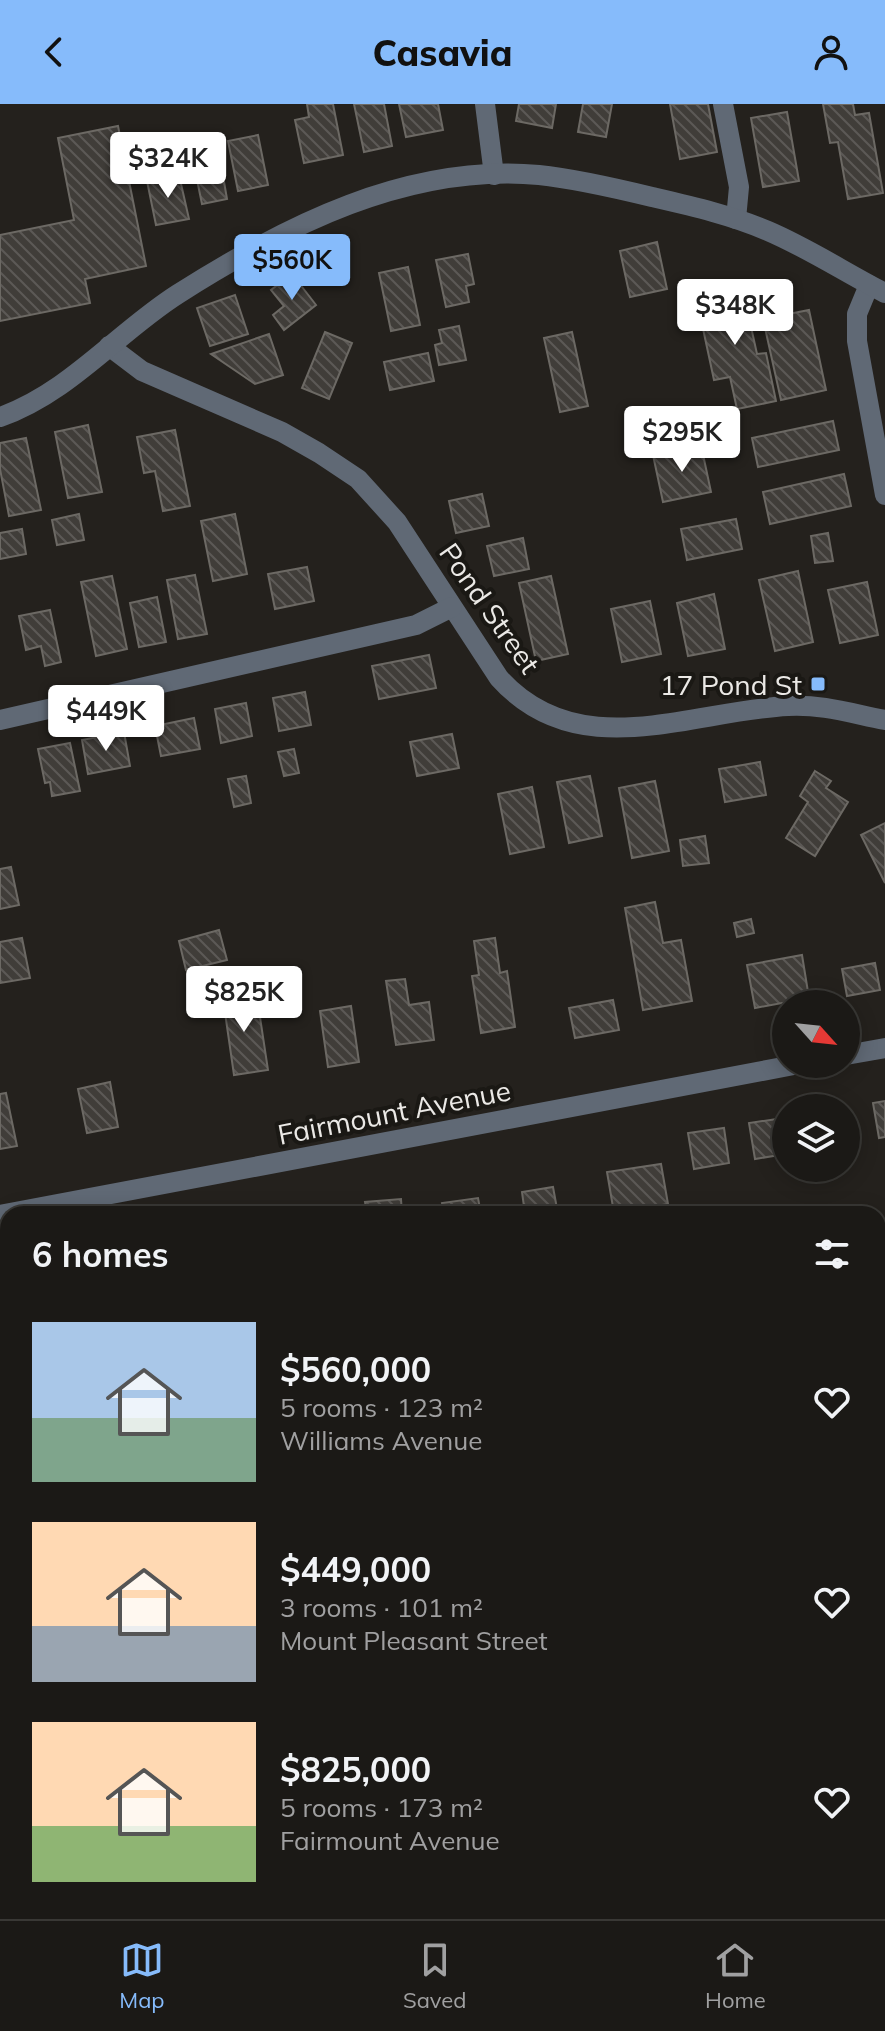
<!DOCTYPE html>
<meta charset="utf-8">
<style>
body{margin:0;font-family:Mulish,sans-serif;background:#282623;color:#f1f3f6;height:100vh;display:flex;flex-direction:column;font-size:30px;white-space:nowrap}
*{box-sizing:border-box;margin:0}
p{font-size:26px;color:#a0a0a1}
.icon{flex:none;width:44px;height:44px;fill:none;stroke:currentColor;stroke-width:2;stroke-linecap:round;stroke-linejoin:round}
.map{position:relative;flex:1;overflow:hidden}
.panel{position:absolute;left:0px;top:1102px;width:886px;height:714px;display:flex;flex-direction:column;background:#1b1916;border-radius:24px 24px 0 0;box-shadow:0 4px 20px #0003,0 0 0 2px #393835}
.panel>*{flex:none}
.needle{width:52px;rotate:117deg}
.buttons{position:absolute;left:772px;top:886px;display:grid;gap:16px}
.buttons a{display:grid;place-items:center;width:88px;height:88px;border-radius:50%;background:#1b1916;box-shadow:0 4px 20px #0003,0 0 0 2px #393835;font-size:40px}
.price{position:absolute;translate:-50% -68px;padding:0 18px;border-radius:8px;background:#fff;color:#222;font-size:26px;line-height:52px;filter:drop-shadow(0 2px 4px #0008)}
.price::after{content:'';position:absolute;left:50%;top:48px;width:24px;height:18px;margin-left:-12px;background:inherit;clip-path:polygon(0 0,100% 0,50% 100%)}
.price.current{background:#86bbfb;color:#111}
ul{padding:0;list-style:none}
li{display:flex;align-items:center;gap:24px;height:200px;padding:0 32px}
li span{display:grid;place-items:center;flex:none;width:224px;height:160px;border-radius:0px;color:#555}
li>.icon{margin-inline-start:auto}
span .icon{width:96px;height:96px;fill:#fffc;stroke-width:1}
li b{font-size:34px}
h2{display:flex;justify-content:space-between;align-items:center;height:96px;padding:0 32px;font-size:34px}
header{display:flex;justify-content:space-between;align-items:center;height:104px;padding:0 32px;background:#86bbfb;color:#111;font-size:36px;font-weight:800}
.tab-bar{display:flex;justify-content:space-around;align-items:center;height:112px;border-top:2px solid #393835;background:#1b1916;font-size:22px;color:#a0a0a1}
.tab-bar a{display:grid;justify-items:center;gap:4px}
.tab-bar .current{color:#86bbfb}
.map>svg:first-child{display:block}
.building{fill:url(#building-back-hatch);stroke:#6c6964;stroke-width:2}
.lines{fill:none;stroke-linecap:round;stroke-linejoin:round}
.minor{stroke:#606975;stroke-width:20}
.poi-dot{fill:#86bbfb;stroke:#1a1814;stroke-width:3}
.labels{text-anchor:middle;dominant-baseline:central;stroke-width:8;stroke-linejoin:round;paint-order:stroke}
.street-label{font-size:28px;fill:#ebe9e6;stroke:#1a1814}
.poi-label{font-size:28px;fill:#ebe9e6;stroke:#1a1814;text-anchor:end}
</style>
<header><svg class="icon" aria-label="back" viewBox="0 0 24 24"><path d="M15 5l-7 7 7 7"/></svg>Casavia<svg class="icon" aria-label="person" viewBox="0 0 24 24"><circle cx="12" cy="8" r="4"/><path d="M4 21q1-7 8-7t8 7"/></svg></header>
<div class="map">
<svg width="885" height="1815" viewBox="0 0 885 1815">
<defs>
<pattern id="building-back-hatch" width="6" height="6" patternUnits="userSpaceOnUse" patternTransform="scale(2)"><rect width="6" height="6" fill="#403d39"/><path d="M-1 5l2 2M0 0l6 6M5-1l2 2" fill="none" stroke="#5c5956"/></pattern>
</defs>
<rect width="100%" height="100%" fill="#24211d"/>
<g class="building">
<polygon points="307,0 333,0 343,51 304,59 295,16 309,13"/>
<polygon points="354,0 384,0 392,42 364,48"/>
<polygon points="399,0 438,0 443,26 406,33"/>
<polygon points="519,0 556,0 552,24 516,17"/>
<polygon points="583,0 612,0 606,33 578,28"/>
<polygon points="670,0 708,0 717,48 680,55"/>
<polygon points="823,0 853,0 855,11 869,9 883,89 848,95 838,38 830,39"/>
<polygon points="787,8 799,77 763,83 751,14"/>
<polygon points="118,22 146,162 85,175 90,199 0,217 0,131 74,116 58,34"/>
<polygon points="258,31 268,81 238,87 228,37"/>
<polygon points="222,66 227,95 202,100 196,71"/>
<polygon points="179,71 189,115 156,121 147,77"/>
<polygon points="657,138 667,185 630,193 620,147"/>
<polygon points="468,150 474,180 466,182 469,198 446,203 436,156"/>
<polygon points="408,163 420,221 391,227 379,169"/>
<polygon points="292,170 316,201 284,226 273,211 284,202 271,186"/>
<polygon points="742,182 757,250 766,249 776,297 737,305 730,273 714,276 696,192"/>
<polygon points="235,191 248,230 210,242 197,204"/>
<polygon points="809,206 826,286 781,296 763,215"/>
<polygon points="459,222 466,256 439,261 435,241 442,239 439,226"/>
<polygon points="325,228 352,239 329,295 302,284"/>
<polygon points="572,228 588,302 560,308 544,234"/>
<polygon points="269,230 283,271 255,280 211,250"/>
<polygon points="428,249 434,277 390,286 384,258"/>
<polygon points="833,317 839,346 758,363 752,334"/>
<polygon points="88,321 102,388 68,394 55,328"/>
<polygon points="175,326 190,402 163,407 155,367 144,369 137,333"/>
<polygon points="26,334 41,406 9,412 0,365 0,339"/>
<polygon points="701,341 711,388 663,398 653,351"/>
<polygon points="844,370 851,402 770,420 763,388"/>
<polygon points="482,390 489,422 456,429 449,397"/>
<polygon points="79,410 84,436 57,441 52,416"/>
<polygon points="235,410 247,470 213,477 201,417"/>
<polygon points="736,415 742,445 687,456 681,425"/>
<polygon points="22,425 26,450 0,455 0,429"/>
<polygon points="828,429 833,457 815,459 811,432"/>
<polygon points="523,434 529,465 494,472 487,442"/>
<polygon points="307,463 314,497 275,505 268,470"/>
<polygon points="798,467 813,538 775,547 759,476"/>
<polygon points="195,471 207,530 178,535 167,476"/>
<polygon points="112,472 127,545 96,552 81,478"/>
<polygon points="551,472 568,550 536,557 519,479"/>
<polygon points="867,478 878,531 840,539 828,486"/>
<polygon points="714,490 725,545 688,552 677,499"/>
<polygon points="157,493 166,538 139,543 130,499"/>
<polygon points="650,497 661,550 622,558 611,505"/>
<polygon points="50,506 61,558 45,562 41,542 26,546 19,512"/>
<polygon points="429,551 436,584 379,595 372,562"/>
<polygon points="305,588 311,621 279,627 273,594"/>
<polygon points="246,599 252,632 221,639 215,605"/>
<polygon points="194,614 200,645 161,652 155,622"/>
<polygon points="124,628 130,662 88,670 82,636"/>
<polygon points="452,630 459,664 417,672 410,638"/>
<polygon points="70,639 80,687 52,692 50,678 45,679 38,645"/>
<polygon points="294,645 299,669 284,672 278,648"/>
<polygon points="760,658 766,691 725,698 719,665"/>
<polygon points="815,667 831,677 826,684 848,698 815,752 786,734 808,698 800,692"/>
<polygon points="246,672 251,699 234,703 228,675"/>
<polygon points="590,672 602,732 569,739 557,678"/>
<polygon points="655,677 669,747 632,754 619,684"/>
<polygon points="532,683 544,743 510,750 498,690"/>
<polygon points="885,719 885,779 861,731"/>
<polygon points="705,732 709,759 683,762 680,736"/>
<polygon points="11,763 19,801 0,805 0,765"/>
<polygon points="655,798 663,839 681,836 692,897 643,906 625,804"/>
<polygon points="751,815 754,829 737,833 734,819"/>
<polygon points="219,826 227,856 186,866 179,837"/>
<polygon points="22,834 30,874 0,879 0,838"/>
<polygon points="495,834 500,869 507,867 515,923 481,929 472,872 479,871 474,837"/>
<polygon points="802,851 809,894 755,904 747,861"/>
<polygon points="875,859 880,886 847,892 842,865"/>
<polygon points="405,875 409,901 429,898 434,936 396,941 386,877"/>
<polygon points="235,879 239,903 258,900 268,966 234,971 221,881"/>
<polygon points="613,896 619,926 575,934 569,904"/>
<polygon points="351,902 359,958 328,963 320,907"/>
<polygon points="110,978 118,1023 87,1029 78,985"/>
<polygon points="6,989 17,1042 0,1045 0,990"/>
<polygon points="885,997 885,1033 879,1034 873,999"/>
<polygon points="784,1014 786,1050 755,1055 749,1019"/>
<polygon points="724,1024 729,1059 694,1065 688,1029"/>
<polygon points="661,1060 668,1100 614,1109 607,1068"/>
<polygon points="553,1083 558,1110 525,1110 522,1088"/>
<polygon points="478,1094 481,1110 444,1110 442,1099"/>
<polygon points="401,1095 402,1110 367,1110 365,1098"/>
<polygon points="0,1656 8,1696 0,1697"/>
<polygon points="8,1748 8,1785 0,1787 0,1750"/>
<polygon points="134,1808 165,1808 166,1815 135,1815"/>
<polygon points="232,1808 271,1808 272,1815 233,1815"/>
</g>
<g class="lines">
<g class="minor">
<polyline points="485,0 494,71"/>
<polyline points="723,0 739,83 736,115"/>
<polyline points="869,181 857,210 857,237 885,391"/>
<path d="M109,242l33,25 140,61 37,21 39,26 39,43 102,156c79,88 190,33 289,28 34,-2 65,8 97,14"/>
<path d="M0,313c69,-24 118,-85 178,-123 107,-68 230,-131 361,-119 38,4 76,13 113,22 39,9 79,18 116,34 40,17 78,42 117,62"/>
<polyline points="0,616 416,521 452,503"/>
<polyline points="846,951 885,944"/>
<polyline points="0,1111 799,960"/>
<polyline points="0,1284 8,1325"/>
<polyline points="878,1319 885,1318"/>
<polyline points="0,1489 8,1487"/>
<polyline points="86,1815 103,1812"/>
</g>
</g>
<rect class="poi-dot" x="810" y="572" width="16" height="16" rx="4"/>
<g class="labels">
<g class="street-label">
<text transform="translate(490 504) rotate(55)">Pond Street</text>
<text transform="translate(394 1008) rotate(-11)">Fairmount Avenue</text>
</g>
<g class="poi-label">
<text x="802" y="580">17 Pond St</text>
</g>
</g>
</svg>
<div class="buttons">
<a><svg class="needle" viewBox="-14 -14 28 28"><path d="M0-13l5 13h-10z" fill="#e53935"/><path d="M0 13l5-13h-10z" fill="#a0a0a1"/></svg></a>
<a><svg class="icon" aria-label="layers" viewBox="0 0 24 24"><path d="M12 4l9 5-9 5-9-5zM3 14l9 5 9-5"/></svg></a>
</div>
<b class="price" style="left:168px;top:96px">$324K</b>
<b class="price current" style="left:292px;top:198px">$560K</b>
<b class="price" style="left:735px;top:243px">$348K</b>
<b class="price" style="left:682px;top:370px">$295K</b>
<b class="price" style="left:106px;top:649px">$449K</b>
<b class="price" style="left:244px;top:930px">$825K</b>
<section class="panel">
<h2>6 homes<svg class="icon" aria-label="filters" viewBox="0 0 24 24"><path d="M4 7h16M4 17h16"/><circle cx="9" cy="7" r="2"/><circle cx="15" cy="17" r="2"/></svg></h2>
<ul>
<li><span style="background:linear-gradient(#a9c7e8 60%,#7fa58c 0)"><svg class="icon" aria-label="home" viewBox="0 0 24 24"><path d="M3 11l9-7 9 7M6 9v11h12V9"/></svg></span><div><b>$560,000</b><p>5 rooms · 123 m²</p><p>Williams Avenue</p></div><svg class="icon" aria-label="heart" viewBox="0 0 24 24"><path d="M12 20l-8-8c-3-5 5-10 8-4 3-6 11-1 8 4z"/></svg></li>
<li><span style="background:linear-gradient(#ffd9b3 65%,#9aa5b1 0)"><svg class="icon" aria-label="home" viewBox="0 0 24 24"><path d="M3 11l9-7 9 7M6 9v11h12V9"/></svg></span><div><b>$449,000</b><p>3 rooms · 101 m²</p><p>Mount Pleasant Street</p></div><svg class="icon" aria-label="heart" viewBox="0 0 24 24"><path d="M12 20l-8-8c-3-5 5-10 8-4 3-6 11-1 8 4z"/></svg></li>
<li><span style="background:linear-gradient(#ffd9b3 65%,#8fb573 0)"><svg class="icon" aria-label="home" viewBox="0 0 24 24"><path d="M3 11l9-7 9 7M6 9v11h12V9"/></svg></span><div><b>$825,000</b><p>5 rooms · 173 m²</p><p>Fairmount Avenue</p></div><svg class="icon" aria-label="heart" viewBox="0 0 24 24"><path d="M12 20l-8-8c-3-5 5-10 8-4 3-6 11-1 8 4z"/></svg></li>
</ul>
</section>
</div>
<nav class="tab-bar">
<a class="current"><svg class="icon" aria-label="map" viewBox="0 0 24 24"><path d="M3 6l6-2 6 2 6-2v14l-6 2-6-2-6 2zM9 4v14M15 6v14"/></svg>Map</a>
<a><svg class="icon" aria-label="saved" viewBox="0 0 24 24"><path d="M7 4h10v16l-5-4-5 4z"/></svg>Saved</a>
<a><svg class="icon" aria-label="home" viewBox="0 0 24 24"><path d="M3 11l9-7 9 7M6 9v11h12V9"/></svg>Home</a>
</nav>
